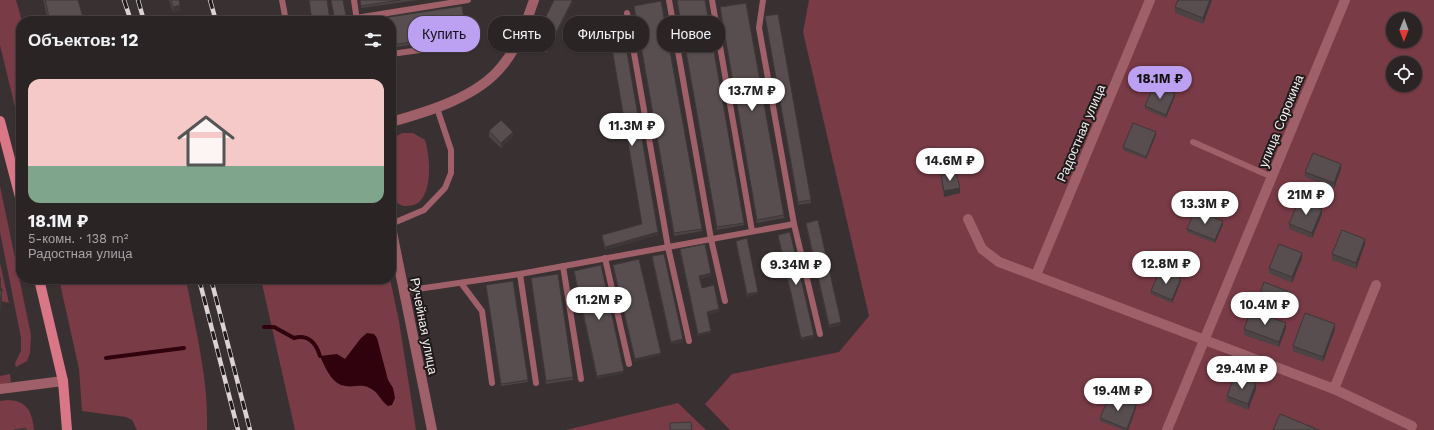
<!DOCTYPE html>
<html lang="ru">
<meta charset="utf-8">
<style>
body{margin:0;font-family:"Work Sans",sans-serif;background:#373032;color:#f1f3f6;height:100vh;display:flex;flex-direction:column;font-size:15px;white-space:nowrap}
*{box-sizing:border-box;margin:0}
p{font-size:13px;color:#a6a4a7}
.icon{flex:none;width:22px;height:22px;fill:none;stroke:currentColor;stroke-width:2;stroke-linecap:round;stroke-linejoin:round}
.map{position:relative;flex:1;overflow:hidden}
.details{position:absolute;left:16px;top:16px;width:380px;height:268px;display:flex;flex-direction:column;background:#2b2425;border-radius:16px;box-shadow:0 1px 3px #0004,0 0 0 1px #474142}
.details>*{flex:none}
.guide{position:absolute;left:408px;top:16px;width:380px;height:36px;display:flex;gap:8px}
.needle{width:26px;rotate:181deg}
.fabs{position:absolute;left:1386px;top:12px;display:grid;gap:8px}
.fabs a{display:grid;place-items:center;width:36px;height:36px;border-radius:50%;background:#2b2425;box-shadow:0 1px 3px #0004,0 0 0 1px #474142;font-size:20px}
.price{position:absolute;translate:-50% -34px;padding:0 9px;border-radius:14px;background:#fff;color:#222;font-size:13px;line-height:26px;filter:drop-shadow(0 1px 2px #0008)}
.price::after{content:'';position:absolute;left:50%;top:24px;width:12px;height:9px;margin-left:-6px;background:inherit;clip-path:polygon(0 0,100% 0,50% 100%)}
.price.on{background:#bca0f2;color:#111}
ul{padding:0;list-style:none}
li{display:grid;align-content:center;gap:8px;height:212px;padding:0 12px}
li+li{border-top:1px solid #474142}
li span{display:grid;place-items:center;height:124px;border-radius:12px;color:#555}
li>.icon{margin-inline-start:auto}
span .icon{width:72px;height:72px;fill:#fffc;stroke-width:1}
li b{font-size:17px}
h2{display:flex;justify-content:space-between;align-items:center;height:48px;padding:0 12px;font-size:17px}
.pill{padding:0 14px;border-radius:16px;background:#2b2425;box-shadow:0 1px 3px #0004,0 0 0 1px #474142;font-size:14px;line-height:36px}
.pill.on{background:#bca0f2;color:#111}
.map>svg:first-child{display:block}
.green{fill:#793b46;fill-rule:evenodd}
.water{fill:#2f020e}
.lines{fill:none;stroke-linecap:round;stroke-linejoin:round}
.stream{stroke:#2f020e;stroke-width:4}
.service{stroke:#9f6069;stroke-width:6}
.minor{stroke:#9f6069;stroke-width:10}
.tertiary{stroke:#9f6069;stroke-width:10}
.secondary{stroke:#da7787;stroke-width:10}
.rail-casing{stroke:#dad3d4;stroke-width:4.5}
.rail{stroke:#1e1a1a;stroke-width:3;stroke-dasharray:9;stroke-linecap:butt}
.wall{fill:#4c4344}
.shaded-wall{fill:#3e3737}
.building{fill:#584e4f;stroke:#3e3737}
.labels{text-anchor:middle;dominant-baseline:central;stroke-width:4;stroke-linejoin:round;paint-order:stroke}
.street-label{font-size:13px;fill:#f3edee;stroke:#1e1a1a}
</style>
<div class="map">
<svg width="1434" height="430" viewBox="0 0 1434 430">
<rect width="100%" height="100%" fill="#393031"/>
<g class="green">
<polygon points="0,0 16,0 22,21 21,132 0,45"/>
<path d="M809,0h625v430h-704l-25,-26 27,-30 107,-22 30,-36 -66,-284zM1393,19h22v22h-22zM1393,63h22v22h-22z"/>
<path d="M402,133h11l12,7c5,16 8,51 -7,63 -5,3 -10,3 -15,3l-6,-3 -6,-28v-34l2,-3z"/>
<polygon points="0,186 31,335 30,353 27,361 16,367 15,363 21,351 21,338 0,232"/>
<polygon points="0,263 9,303 0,301 0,292 3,291 0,285"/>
<path d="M59,279h127c9,49 23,101 21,151h-70l-5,-10 -6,-3 -44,-6 -3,-42z"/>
<polygon points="261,279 390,279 399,321 416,430 295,430"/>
<polygon points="10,374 11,382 0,385 0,376"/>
<path d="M7,400c20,0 25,12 27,30h-34v-29z"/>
<polygon points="678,403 706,430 566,430"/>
</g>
<path class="water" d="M367,333l7,1 3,4 11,42 5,8 2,10 -3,7 -4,1c-7,-5 -10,-13 -15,-16 -11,-8 -17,-2 -27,-4 -14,-1 -21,-19 -26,-30l17,-2 8,5 16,-21z"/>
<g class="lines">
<g class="stream">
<path d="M264,327h10l20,11c14,-4 22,5 26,18"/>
<polyline points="106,358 184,348"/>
</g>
<g class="service">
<polyline points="282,0 286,21"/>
<polyline points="354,0 357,21"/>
<polyline points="669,0 711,239 725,301"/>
<polyline points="712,0 752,231"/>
<polyline points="763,0 759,28 794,224 820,334"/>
<polyline points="627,13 668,247 689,341"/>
<polyline points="356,18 468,0"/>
<polyline points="391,54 464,44"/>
<polyline points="1193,142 1272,177"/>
<polyline points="391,224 424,210 445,188 451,173 451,150 437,108"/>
<polyline points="605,258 629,364"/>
<polyline points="563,266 581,379"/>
<polyline points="520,274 536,383"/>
<polyline points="461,283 482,311 492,383"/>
<polyline points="404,291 520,274 794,224"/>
</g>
<g class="minor">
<polyline points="968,219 982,249 999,262 1334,389 1412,426"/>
<polyline points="1036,275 1150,0"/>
<polyline points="1334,389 1376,285"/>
<polyline points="1167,430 1345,0"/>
</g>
<g class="tertiary">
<path d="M391,122c36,-10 87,-25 111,-56 16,-19 24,-43 32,-66"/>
<polyline points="391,227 432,430"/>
<polyline points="0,389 63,381"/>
</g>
<g class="secondary">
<polyline points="0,121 21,201"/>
<polyline points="39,279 63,381 67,430"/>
</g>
<g class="rail-casing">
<g id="rail">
<polyline points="124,0 131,21"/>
<polyline points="138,0 144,21"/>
<polyline points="210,0 216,21"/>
<polyline points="199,279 238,430"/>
<polyline points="211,279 250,430"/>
</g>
</g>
<use href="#rail" class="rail"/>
</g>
<g class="wall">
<polygon points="43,0 78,0 84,21 48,21"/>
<polygon points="169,0 179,0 180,10 173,12"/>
<polygon points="360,0 418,0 361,8"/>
<polygon points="677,0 744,223 744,225 717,230"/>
<polygon points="1178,0 1212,0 1203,24 1175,13 1175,7"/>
<polygon points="572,3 547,53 533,46 533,43"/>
<polygon points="634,6 702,229 702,231 674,236"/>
<polygon points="720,7 784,215 784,218 757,223"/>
<polygon points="765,16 811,200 811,203 798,205"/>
<polygon points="391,21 466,34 466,36 391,48"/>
<polygon points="609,31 658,235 605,250 602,238 602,235 642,224"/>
<polygon points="1175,96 1166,118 1145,109 1145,106"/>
<polygon points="489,131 513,137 501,148 489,137"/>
<polygon points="1156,135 1146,159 1123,150 1123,147"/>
<polygon points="1341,169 1334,188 1305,177 1305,172"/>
<polygon points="941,175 960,193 944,197 941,181"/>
<polygon points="1322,214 1312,238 1289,229 1289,224"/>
<polygon points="806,223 841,325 829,328 806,226"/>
<polygon points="1223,224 1215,243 1187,232 1187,229"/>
<polygon points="778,235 814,338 801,340 778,238"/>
<polygon points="736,241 758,294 747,297 736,244"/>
<polygon points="1365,244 1356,269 1332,260 1332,254"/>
<polygon points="680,249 711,276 700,279 702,288 719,312 707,315 711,333 698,336 680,252"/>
<polygon points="652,256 683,342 671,345 652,259"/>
<polygon points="1302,258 1292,283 1269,273 1269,268"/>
<polygon points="613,265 661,355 635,361 613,268"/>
<polygon points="574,271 624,373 597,379 574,274"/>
<polygon points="531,278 573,377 573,380 546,384"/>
<polygon points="1181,281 1172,303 1151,294 1151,291"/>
<polygon points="486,285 528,380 528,382 501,386"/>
<polygon points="1292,299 1285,318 1257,307 1257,301"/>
<polygon points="1286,328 1279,347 1244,335 1244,329"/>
<polygon points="1335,329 1323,362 1293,351 1293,346"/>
<polygon points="1256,389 1248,410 1227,401 1227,396"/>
<polygon points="1136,408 1128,430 1123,430 1100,421 1100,418"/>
</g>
<g class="shaded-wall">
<polygon points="1210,0 1212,0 1203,24 1203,18"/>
<polygon points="572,1 572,3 547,53 547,50"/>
<polygon points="180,5 180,10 173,12 173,7"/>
<polygon points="1175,93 1175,96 1166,118 1166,115"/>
<polygon points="513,132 513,137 501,148 501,143"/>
<polygon points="1156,132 1156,135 1146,159 1146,157"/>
<polygon points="1341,164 1341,169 1334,188 1334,183"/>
<polygon points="960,188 960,193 944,197 944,191"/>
<polygon points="1322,209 1322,214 1312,238 1312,233"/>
<polygon points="1223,221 1223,224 1215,243 1215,240"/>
<polygon points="658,232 658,235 605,250 605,247"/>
<polygon points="1365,239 1365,244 1356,269 1356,263"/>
<polygon points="1302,253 1302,258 1292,283 1292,277"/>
<polygon points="711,273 711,276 699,279 699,276"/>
<rect x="0" y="277" width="1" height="13"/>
<polygon points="1181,278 1181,281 1172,303 1172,300"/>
<polygon points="2,291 2,304 0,313 0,300"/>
<polygon points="758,292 758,294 747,297 747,294"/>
<polygon points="1292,293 1292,299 1285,318 1285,312"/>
<polygon points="719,309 719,312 707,315 707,312"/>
<polygon points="841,322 841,325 829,328 829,325"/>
<polygon points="1286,323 1286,328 1279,347 1279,342"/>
<polygon points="1335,324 1335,329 1323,362 1323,357"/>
<polygon points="711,331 711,333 698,336 698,334"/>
<polygon points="814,335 814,338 801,340 801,338"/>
<polygon points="683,339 683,342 671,345 671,342"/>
<polygon points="661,353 661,355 635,361 635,359"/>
<polygon points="624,371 624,373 597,379 597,376"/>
<polygon points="1256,383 1256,389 1248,410 1248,404"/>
<polygon points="1136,405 1136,408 1128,430 1127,430"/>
</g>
<g class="building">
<polygon points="45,0 78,0 84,21 50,21"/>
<polygon points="171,0 179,0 180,5 173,7"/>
<polygon points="309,0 327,0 330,21 312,21"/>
<polygon points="331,0 343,0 347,21 335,21"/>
<polygon points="360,0 400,0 361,6"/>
<polygon points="554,0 571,0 572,1 547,50 533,43"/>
<polygon points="677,0 705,0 744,223 717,227"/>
<polygon points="1178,0 1210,0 1203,18 1175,7"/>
<polygon points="661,1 702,229 674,233 634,6"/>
<polygon points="746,3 784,215 757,220 720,7"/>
<polygon points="462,6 466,34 391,45 391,21 363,21"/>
<polygon points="778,14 811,200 798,202 765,16"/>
<polygon points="623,29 658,232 605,247 602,235 642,224 609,31"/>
<polygon points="1154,85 1175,93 1166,115 1145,106"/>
<polygon points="501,120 513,132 501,143 489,131"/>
<polygon points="1133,123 1156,132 1146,157 1123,147"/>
<polygon points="1313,153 1341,164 1334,183 1305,172"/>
<polygon points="956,172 960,188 944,191 941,175"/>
<polygon points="1299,200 1322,209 1312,233 1289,224"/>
<polygon points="1195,210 1223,221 1215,240 1187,229"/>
<polygon points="818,220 841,322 829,325 806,223"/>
<polygon points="1342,230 1365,239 1356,263 1332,254"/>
<polygon points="790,232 814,335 801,338 778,235"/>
<polygon points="747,238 758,292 747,294 736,241"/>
<polygon points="705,244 711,273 699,276 702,288 714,285 719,309 707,312 711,331 698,334 680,249"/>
<polygon points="1279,244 1302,253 1292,277 1269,268"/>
<polygon points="664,254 683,339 671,342 652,256"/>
<polygon points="639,259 661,353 635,359 613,265"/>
<polygon points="601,265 624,371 597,376 574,271"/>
<polygon points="1160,270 1181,278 1172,300 1151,291"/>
<polygon points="558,274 573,377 546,381 531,278"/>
<polygon points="513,281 528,380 501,384 486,285"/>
<polygon points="1264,282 1292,293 1285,312 1257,301"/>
<polygon points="0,290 2,291 0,300"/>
<polygon points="1251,310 1286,323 1279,342 1244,329"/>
<polygon points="1305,313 1335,324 1323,357 1293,346"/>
<polygon points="1235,375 1256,383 1248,404 1227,396"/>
<polygon points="1110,395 1136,405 1127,429 1100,418"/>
<polygon points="1280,414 1319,430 1273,430"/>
<polygon points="691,422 692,430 670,430 670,423"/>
<polygon points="26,428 26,430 14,430"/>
</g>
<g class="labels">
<g class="street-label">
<text transform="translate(1281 121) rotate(-68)">улица Сорокина</text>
<text transform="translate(1081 133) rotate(-67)">Радостная улица</text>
<text transform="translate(424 326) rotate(79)">Ручейная улица</text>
</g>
</g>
</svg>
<div class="fabs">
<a><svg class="needle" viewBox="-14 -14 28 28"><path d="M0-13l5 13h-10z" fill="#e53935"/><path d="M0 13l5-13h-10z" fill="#a6a4a7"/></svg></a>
<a><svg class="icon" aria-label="locate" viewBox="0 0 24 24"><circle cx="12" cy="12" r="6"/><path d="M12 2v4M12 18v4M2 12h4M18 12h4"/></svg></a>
</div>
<b class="price on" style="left:1160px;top:100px">18.1M ₽</b>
<b class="price" style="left:752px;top:112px">13.7M ₽</b>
<b class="price" style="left:632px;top:147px">11.3M ₽</b>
<b class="price" style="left:950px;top:182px">14.6M ₽</b>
<b class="price" style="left:1306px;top:216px">21M ₽</b>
<b class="price" style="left:1205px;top:225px">13.3M ₽</b>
<b class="price" style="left:1166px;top:285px">12.8M ₽</b>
<b class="price" style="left:796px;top:286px">9.34M ₽</b>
<b class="price" style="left:599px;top:321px">11.2M ₽</b>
<b class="price" style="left:1265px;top:326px">10.4M ₽</b>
<b class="price" style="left:1242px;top:390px">29.4M ₽</b>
<b class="price" style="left:1118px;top:412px">19.4M ₽</b>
<div class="guide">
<a class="pill on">Купить</a>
<a class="pill">Снять</a>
<a class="pill">Фильтры</a>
<a class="pill">Новое</a>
</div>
<section class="details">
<h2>Объектов: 12<svg class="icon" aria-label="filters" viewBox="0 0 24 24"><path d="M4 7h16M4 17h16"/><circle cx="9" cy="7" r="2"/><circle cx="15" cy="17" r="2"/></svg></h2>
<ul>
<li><span style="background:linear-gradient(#f6c9c9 70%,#7fa58c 0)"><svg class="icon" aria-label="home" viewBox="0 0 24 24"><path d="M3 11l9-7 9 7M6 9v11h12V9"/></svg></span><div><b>18.1M ₽</b><p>5-комн. · 138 m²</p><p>Радостная улица</p></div></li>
</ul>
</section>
</div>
